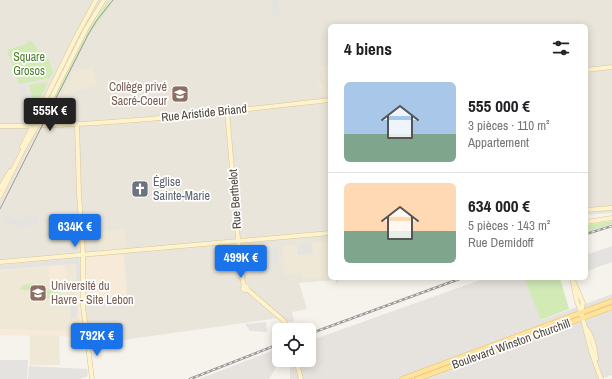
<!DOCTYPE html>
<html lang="fr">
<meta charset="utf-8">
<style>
body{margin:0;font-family:"Archivo Narrow",sans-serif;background:#f6f6f6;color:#202124;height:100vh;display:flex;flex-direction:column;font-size:15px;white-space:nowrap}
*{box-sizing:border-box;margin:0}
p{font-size:13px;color:#757577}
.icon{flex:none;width:22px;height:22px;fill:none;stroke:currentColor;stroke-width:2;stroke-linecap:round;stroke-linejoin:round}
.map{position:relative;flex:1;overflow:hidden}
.details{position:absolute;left:328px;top:24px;width:260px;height:256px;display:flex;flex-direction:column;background:#fff;border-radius:6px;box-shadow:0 2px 10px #0003}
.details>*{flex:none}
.fabs{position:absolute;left:272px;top:323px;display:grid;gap:8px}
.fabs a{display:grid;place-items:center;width:44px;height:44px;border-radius:6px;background:#fff;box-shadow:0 2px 10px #0003;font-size:20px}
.price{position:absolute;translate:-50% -34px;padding:0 9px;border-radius:4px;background:#1a73e8;color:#fff;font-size:13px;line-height:26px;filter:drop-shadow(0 1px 2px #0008)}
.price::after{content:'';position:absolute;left:50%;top:24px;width:12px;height:9px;margin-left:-6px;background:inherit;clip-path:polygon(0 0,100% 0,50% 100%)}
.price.selected{background:#222;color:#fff}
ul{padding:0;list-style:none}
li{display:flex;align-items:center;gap:12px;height:100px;padding:0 16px}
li+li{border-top:1px solid #e0e0e0}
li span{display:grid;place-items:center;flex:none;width:112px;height:80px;border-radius:6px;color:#555}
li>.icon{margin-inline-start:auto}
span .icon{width:48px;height:48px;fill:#fffc;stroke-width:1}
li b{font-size:17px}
h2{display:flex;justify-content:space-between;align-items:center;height:48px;padding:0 16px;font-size:17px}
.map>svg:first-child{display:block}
.residential{fill:#eae5da}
.commercial{fill:#f7ead8}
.industrial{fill:#e6e2dd}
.education{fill:#efe8d6}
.green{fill:#d2eab5}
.parking{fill:#e5e3e0}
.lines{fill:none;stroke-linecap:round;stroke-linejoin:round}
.secondary-casing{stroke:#d6c79b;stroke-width:5}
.primary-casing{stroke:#e6c16a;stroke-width:5.5}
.secondary{stroke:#fff3cd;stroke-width:4}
.primary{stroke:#ffe39c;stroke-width:4.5}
.tram{stroke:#9a9a9a;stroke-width:1}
.rail-casing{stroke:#9a9a9a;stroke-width:2.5}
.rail{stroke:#fff;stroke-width:1;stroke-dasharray:3;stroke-linecap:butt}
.labels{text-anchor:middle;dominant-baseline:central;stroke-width:3.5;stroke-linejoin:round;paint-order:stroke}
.park-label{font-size:12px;fill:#4a7f2a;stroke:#fff}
.education-label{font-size:12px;fill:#785e54;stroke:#fff;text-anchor:end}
.street-label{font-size:12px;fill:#4b4439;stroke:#fff}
.worship-label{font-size:12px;fill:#5b616d;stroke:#fff;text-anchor:start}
</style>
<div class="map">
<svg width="612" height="379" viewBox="0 0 612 379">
<rect width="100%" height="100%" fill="#f6f3ec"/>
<polygon class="residential" points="0,0 612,0 612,213 586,215 586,26 330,26 330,278 343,278 338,280 338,283 336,283 336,280 299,283 307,309 292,312 294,321 289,322 278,318 88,345 82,299 124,255 0,265"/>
<polygon class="commercial" points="124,254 127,295 82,299 87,337 0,335 0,265"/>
<g class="industrial">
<polygon points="486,278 524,278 542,320 612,294 612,375 602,379 290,379 290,360 309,360 309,341"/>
<polygon points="279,348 279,360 282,360 278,364 269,379 199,379"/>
</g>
<g class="education">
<polygon points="330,65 330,95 320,96 318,83 323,82 321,66"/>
<polygon points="93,67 97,86 63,94 74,71"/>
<polygon points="125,229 127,249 99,251 98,232"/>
<polygon points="329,242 330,276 303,279 302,273 285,275 282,248 283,246"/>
<polygon points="74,264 80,331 0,329 0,271 49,267 50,284 67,283 65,265"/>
<polygon points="30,335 59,335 60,365 30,365"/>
</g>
<g class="green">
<polygon points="108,2 111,5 89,34 47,117 45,115 86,34"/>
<polygon points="30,40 43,55 49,60 53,73 50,78 19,84 7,50 26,44"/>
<polygon points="48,82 35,109 29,85"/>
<polygon points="612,221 612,224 586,232 586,225"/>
<polygon points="524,278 560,278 569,309 541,320"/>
<path d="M28,284h6l3,2c-4,5 -12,5 -17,3l2,-3z"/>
<polygon points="34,289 52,290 60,293 61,295 54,298 37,299 33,292"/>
<polygon points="92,333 117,335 94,339"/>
</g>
<g class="parking">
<polygon points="271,0 278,0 280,15 273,15"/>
<polygon points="25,85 30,108 23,109 17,86"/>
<polygon points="59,96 65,118 64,119 51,120 51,113"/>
<polygon points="7,215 22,223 25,217 37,216 37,224 20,227 19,228 4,221"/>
<polygon points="101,217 102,231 95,232 94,218"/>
<polygon points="277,241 277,243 242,246 242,244"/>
<polygon points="312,244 313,253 298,255 297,245"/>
<polygon points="612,246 612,262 587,271 586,268 586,255"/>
<polygon points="277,247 278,265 256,267 254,249"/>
<polygon points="79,258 82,285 81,292 77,292 75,264 0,270 0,265"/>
<polygon points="70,303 77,303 77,318 71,319"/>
<polygon points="266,322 267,332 250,331 245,324"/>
<polygon points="0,360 28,360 27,379 0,379"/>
<polygon points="29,366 87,369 88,376 80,379 28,379"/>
<polygon points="373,373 376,379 357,379"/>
</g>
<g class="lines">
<g class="secondary-casing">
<g id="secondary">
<polyline points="586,70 612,67"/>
<polyline points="227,111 241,273 244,286"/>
<polyline points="77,123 79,194 83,253 83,306 92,379"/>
<path d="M0,126c110,0 221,-14 330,-26"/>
<polyline points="22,147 76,37 96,0"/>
<polyline points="0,188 10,171"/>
<polyline points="0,196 24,148 41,119 86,29 104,0"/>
<polyline points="586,210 612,208"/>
<polyline points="586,222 612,218"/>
<polyline points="0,262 330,233"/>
<polyline points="572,278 577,302 581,312 591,351 601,379"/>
<polyline points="574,282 583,303 581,312"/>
<circle cx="245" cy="288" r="2"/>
<polyline points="247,289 284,321 289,330"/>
<path d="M586,328c7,8 9,20 10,31"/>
<polyline points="296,360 301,379"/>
</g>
</g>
<g class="primary-casing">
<g id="primary">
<polyline points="402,379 612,301"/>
<polyline points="417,379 612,307"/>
</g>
</g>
<use href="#secondary" class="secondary"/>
<use href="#primary" class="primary"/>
<polyline class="tram" points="0,209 89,33 97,20 113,0"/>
<g class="rail-casing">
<g id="rail">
<polyline points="586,234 612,226"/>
<polyline points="309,334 462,278"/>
<polyline points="190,379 279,344"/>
</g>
</g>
<use href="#rail" class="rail"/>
</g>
<defs>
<g id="school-square" transform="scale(0.9)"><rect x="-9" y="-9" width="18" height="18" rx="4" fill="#8d6e63" stroke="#fff"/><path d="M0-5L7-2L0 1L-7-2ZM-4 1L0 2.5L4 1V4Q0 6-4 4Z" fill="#fff"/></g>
<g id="church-square" transform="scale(0.9)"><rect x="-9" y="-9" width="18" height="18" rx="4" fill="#6b7280" stroke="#fff"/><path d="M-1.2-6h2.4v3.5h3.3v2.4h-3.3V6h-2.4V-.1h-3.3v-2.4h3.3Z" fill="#fff"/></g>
<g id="university-square" transform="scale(0.9)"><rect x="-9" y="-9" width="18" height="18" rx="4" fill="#8d6e63" stroke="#fff"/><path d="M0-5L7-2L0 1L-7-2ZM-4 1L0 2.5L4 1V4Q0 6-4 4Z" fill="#fff"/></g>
</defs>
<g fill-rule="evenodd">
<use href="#school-square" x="180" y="94"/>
<use href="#church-square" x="140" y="189"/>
<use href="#university-square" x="38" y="293"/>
</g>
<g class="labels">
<g class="park-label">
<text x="29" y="57">Square<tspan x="29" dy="14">Grosos</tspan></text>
</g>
<g class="education-label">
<text x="167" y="87">Collège privé<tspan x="167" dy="14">Sacré-Coeur</tspan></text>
<text x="51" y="286" text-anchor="start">Université du<tspan x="51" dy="14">Havre - Site Lebon</tspan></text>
</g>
<g class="street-label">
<text transform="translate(204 113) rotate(-6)">Rue Aristide Briand</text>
<text transform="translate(235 199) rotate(-94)">Rue Berthelot</text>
<text transform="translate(511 344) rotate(-20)">Boulevard Winston Churchill</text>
</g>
<g class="worship-label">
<text x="153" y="182">Église<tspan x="153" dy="14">Sainte-Marie</tspan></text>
</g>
</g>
</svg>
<div class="fabs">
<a><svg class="icon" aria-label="locate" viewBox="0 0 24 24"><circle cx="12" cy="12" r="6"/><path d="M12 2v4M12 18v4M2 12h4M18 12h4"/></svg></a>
</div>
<b class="price selected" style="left:50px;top:132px">555K €</b>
<b class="price" style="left:75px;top:248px">634K €</b>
<b class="price" style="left:241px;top:279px">499K €</b>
<b class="price" style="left:97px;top:357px">792K €</b>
<section class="details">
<h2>4 biens<svg class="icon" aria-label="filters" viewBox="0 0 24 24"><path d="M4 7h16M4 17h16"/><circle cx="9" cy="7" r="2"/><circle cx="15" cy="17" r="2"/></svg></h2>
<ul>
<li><span style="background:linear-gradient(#a9c7e8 65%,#7fa58c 0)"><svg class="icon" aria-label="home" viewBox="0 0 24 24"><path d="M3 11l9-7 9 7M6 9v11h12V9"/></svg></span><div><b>555 000 €</b><p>3 pièces · 110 m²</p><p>Appartement</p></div></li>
<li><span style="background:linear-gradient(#ffd9b3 60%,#7fa58c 0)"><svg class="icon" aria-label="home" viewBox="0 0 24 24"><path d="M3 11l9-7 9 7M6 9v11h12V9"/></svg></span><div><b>634 000 €</b><p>5 pièces · 143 m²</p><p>Rue Demidoff</p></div></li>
</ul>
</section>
</div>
